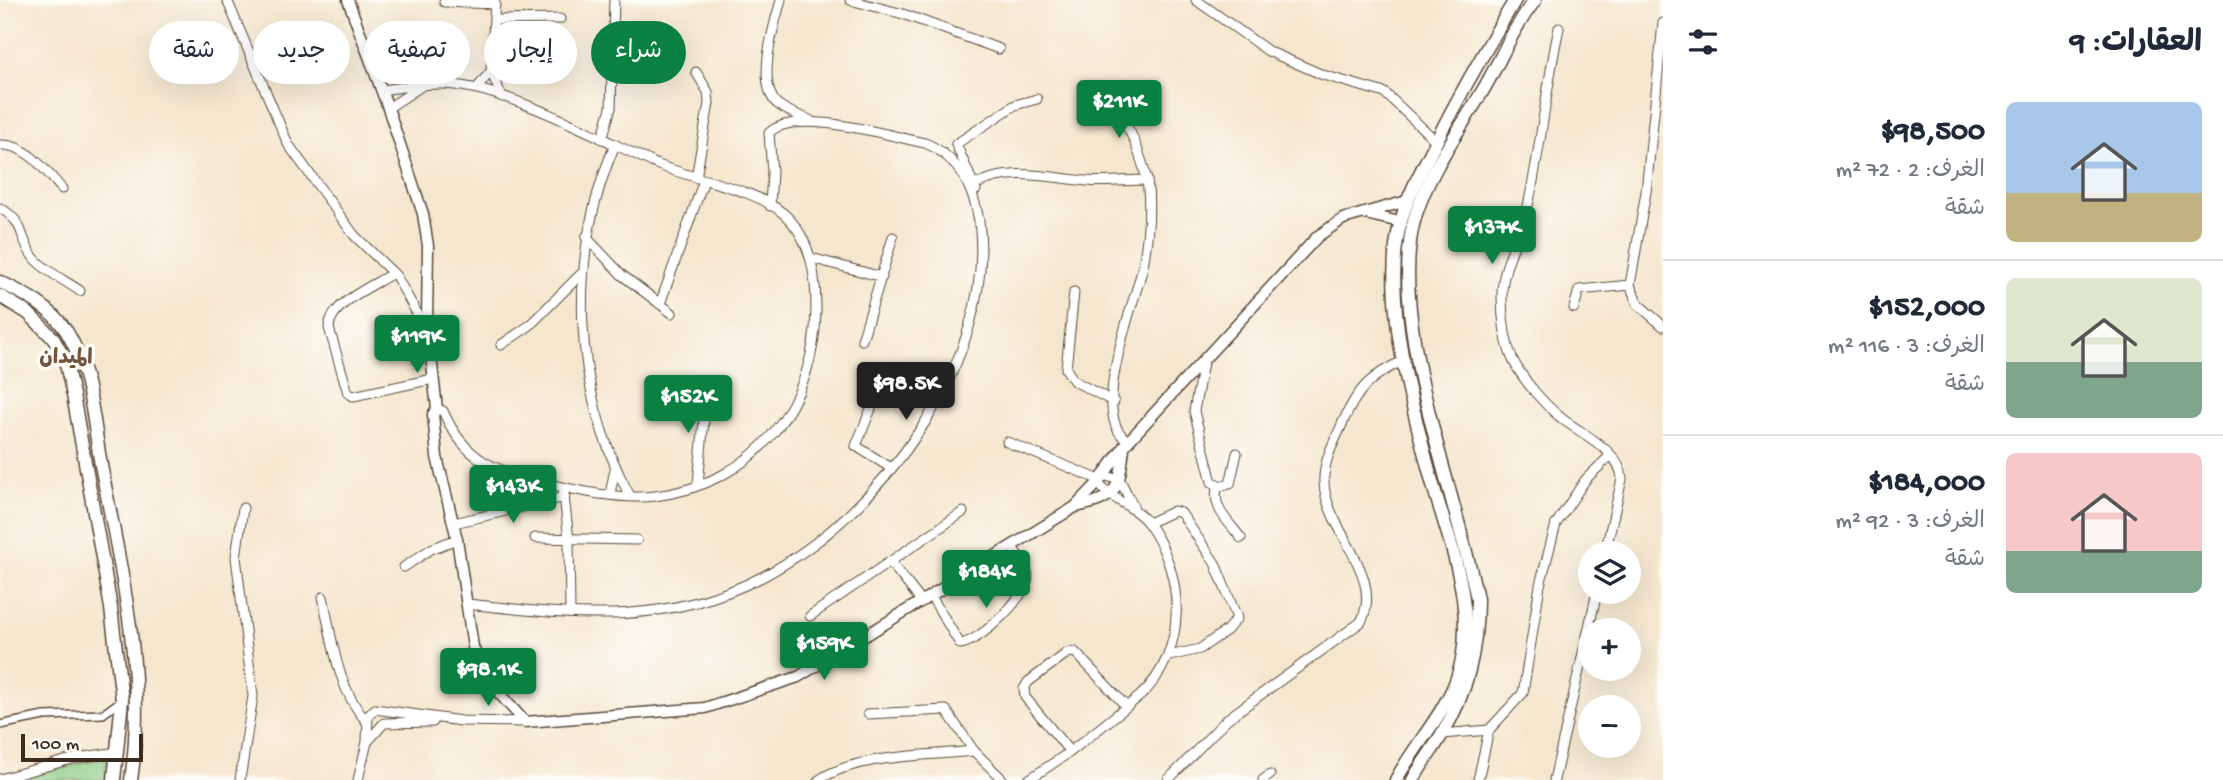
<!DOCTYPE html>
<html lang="ar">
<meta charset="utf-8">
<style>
body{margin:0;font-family:"Gochi Hand","Playpen Sans Arabic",sans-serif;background:#f2f2f3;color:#1f2937;direction:rtl;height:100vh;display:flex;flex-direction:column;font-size:26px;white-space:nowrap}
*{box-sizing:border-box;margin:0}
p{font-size:23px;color:#747a83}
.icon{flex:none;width:38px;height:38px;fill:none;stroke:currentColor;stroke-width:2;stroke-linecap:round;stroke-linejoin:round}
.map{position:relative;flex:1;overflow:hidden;direction:ltr}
.sheet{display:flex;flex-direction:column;background:#fff;width:560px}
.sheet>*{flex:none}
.hud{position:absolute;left:21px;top:21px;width:665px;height:63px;direction:rtl;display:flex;gap:14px}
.tools{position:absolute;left:1578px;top:541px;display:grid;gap:14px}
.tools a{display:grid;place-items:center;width:63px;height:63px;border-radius:50%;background:#fff;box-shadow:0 7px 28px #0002;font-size:35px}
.scale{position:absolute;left:21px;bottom:18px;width:122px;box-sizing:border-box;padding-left:7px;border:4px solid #3b2a1e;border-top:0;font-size:19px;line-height:24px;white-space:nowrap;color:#3b2a1e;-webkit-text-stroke:5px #fdfcf7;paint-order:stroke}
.price{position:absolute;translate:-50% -60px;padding:0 16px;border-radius:7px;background:#0b8043;color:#fff;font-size:23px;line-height:46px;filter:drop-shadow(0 2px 4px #0008)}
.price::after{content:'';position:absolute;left:50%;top:42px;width:21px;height:16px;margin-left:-10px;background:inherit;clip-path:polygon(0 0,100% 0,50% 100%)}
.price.selected{background:#222;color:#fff}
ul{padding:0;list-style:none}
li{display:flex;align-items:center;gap:21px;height:175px;padding:0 21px}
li+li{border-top:2px solid #e0e1e3}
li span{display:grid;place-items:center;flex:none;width:196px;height:140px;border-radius:10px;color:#555}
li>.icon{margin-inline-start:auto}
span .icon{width:84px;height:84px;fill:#fffc;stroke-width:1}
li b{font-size:30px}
h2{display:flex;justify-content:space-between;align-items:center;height:84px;padding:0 21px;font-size:30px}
.pill{padding:0 24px;border-radius:32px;background:#fff;box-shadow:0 7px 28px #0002;font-size:24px;line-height:63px}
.pill.selected{background:#0b8043;color:#fff}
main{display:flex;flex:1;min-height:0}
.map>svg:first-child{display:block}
.green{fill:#89cb84;stroke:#627a51;stroke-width:2}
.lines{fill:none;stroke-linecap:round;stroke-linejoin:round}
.pedestrian-casing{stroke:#574638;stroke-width:10}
.minor-casing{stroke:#574638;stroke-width:11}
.tertiary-casing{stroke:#574638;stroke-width:13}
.secondary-casing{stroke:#574638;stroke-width:15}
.pedestrian{stroke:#fff;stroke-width:7}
.minor{stroke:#fff;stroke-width:9}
.tertiary{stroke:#fff;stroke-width:10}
.secondary{stroke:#fff;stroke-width:12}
.labels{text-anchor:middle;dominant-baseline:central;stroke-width:7;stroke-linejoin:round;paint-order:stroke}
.neighbourhood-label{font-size:21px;font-weight:bold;fill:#71563f;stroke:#fdfcf7}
</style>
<main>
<section class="sheet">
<h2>العقارات: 9<svg class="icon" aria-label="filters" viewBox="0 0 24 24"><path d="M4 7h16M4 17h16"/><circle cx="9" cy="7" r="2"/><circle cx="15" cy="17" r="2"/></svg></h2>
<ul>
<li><span style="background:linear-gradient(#a9c7e8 65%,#c2b280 0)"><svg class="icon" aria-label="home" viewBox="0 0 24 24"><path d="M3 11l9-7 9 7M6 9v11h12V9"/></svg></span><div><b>$98,500</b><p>الغرف: 2 · 72 m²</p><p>شقة</p></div></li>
<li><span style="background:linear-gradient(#dfe7d0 60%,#7fa58c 0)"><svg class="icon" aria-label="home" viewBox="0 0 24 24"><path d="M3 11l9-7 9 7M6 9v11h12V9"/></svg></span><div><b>$152,000</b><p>الغرف: 3 · 116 m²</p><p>شقة</p></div></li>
<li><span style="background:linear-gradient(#f6c9c9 70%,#7fa58c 0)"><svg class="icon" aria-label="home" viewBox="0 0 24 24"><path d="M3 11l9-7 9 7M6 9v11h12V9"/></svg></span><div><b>$184,000</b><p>الغرف: 3 · 92 m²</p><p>شقة</p></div></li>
</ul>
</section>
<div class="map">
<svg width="1663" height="780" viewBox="0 0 1663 780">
<rect width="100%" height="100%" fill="#fdfcf7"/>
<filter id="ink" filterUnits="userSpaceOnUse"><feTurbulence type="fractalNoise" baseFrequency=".0143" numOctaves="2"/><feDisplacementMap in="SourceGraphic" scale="14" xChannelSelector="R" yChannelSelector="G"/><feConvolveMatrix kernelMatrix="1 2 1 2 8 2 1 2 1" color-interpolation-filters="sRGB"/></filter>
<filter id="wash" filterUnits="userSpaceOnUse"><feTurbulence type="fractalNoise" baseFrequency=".00686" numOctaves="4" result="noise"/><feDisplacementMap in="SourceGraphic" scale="28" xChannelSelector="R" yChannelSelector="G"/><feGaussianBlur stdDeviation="1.57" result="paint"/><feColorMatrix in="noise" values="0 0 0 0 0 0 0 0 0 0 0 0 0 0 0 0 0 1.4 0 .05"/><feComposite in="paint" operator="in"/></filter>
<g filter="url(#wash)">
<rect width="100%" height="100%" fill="#f5e6ce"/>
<polygon class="green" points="107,757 106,780 0,780"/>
</g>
<g filter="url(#ink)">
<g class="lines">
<g class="pedestrian-casing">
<polyline id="pedestrian" points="0,725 44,716 103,714 122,700"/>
</g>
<g class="minor-casing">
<g id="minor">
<polyline points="227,0 288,144 354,235 396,276 419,317 427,321"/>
<polyline points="495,0 491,71 502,97"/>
<path d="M781,0c-7,25 -27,89 -1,106 9,6 20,10 30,14"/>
<polyline points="850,0 903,14 999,49"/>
<polyline points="1196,0 1268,51 1323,75 1385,93 1436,141"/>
<polyline points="444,2 495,4"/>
<polyline points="495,20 560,19"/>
<polyline points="1663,23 1646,192 1630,285 1638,304 1663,326"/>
<path d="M1559,28c-13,59 -18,119 -31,178 -7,30 -27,59 -26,91 0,19 3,46 11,63 10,20 30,43 47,57 19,16 61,33 62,62l-17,74"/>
<polyline points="696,72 708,92 709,103 696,178"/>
<polyline points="477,88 491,71"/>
<path d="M382,90c24,-3 49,-8 73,-5 60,7 144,53 201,79 38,16 97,23 128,50 26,23 32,59 32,92 1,97 -61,178 -161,190 -32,4 -73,-4 -105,-12 -52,-13 -84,-20 -107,-73l-6,-2"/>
<path d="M1102,94c27,29 35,48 45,86"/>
<polyline points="388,108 423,85"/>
<polyline points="602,139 611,108 614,0"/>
<path d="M0,145c26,-2 46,26 62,44"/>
<path d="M615,145c-48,112 -43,244 15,351"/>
<path d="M975,185c35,-19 75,-7 112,-4 20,2 40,-1 60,-1 4,28 1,58 -4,86 -7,35 -57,152 -14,175"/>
<polyline points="976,190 956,144 1015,105 1037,99"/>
<path d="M0,208c27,15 18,30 34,50 11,13 32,23 46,33"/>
<polyline points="586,237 622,275 672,313"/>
<polyline points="811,258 882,277"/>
<path d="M393,273c-20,13 -63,30 -64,55l19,65 5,3 80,-17"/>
<polyline points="1074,292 1066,369 1074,381 1114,402"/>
<polyline points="660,304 704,180"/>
<polyline points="1574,308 1579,290 1630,285"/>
<polyline points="862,340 893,237"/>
<polyline points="501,345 529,326 581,274"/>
<polyline points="1203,363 1194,411 1212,482 1222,486 1230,484 1237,453"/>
<polyline points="881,384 856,446 891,468"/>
<polyline points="1007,442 1100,480"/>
<polyline points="1103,475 1120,480 1134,508"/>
<polyline points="698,484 707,388"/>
<path d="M1218,485c-8,22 11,37 23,53"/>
<polyline points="563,487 569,540 570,613"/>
<polyline points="610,494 615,469"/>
<polyline points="454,523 565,497"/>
<polyline points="1148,523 1174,511 1181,513 1215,563 1237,618 1227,630 1200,649 1169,656"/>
<polyline points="535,538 637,540"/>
<polyline points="891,563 922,602"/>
<polyline points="404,567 431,549 457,539"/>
<path d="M931,596l29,48c19,-1 68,-48 68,-68 -1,-10 -11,-21 -16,-29"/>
<path d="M323,597c9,42 14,92 44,125"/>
<path d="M467,604c106,11 195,24 295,-27 118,-61 235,-218 217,-356 -5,-33 -22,-65 -54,-78 -35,-7 -131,-36 -156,-10l3,39 -2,34"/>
<polyline points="810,616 963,512"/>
<polyline points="868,714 946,710 974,751 1003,780"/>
<polyline points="1442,734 1489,730 1523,693 1540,585 1556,524 1586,479 1611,455"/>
<polyline points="368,741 384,723 433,722"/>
<polyline points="1070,752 1025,697 1024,689 1028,682 1067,653 1075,652 1126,706"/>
<polyline points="0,779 72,759 117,752"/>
<polyline points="240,780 253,696 236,557 243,508"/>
<polyline points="358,780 367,742 368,716 375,709 461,721 525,722"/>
<path d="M819,780c38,-26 110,-24 155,-29"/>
<path d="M1028,780l42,-28 70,-56c49,-45 45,-122 8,-173 -14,-18 -36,-22 -50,-40"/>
<path d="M1168,780l59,-61 134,-97c24,-48 -36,-93 -37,-140 -1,-22 11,-41 19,-60 15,-34 28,-47 62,-62"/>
<polyline points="1263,780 1270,775"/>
<polyline points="1478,780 1489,730"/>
<polyline points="1554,780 1597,592"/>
</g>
</g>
<g class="tertiary-casing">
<g id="tertiary">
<polyline points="348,0 388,108 423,214 428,246 427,321 437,409 433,414 437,457 457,539 473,647 487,680 525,722 705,708 798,677 1075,507 1098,483 1124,446 1318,236 1343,219 1407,201"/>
<polyline points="1365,214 1400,222"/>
<path d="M1075,507c43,-8 44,-18 49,-59"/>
</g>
</g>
<g class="secondary-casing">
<g id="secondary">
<path d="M0,282c25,12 52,26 67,50 24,40 26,89 34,133 20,105 46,208 30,315"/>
<polyline points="0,296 28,313 53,338 65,360 73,395 111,608 122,700 114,780"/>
<path d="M1396,780c18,-34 46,-63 60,-99 24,-66 -5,-133 -23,-196 -19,-70 -46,-167 -37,-239 5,-41 24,-72 42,-108 23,-47 50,-92 77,-138"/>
<path d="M1413,780c9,-17 20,-30 29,-46 26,-42 35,-86 35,-135 -20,-104 -93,-285 -61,-385 14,-44 43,-83 66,-122 19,-32 29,-61 53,-92"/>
</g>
</g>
<use href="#pedestrian" class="pedestrian"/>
<use href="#minor" class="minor"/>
<use href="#tertiary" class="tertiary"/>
<use href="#secondary" class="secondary"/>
</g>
</g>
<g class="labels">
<g class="neighbourhood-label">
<text x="66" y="359">الميدان</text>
</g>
</g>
</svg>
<div class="tools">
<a><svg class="icon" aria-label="layers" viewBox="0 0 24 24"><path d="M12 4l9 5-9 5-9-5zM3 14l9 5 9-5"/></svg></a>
<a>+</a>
<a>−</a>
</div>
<div class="scale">100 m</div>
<b class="price" style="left:1119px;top:140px">$211K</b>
<b class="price" style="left:1492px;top:266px">$137K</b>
<b class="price" style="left:417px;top:375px">$119K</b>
<b class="price selected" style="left:906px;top:422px">$98.5K</b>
<b class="price" style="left:688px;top:435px">$152K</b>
<b class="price" style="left:513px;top:525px">$143K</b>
<b class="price" style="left:986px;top:610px">$184K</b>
<b class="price" style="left:824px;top:682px">$159K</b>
<b class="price" style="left:488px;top:708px">$98.1K</b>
<div class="hud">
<a class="pill selected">شراء</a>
<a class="pill">إيجار</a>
<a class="pill">تصفية</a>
<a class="pill">جديد</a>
<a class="pill">شقة</a>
</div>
</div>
</main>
